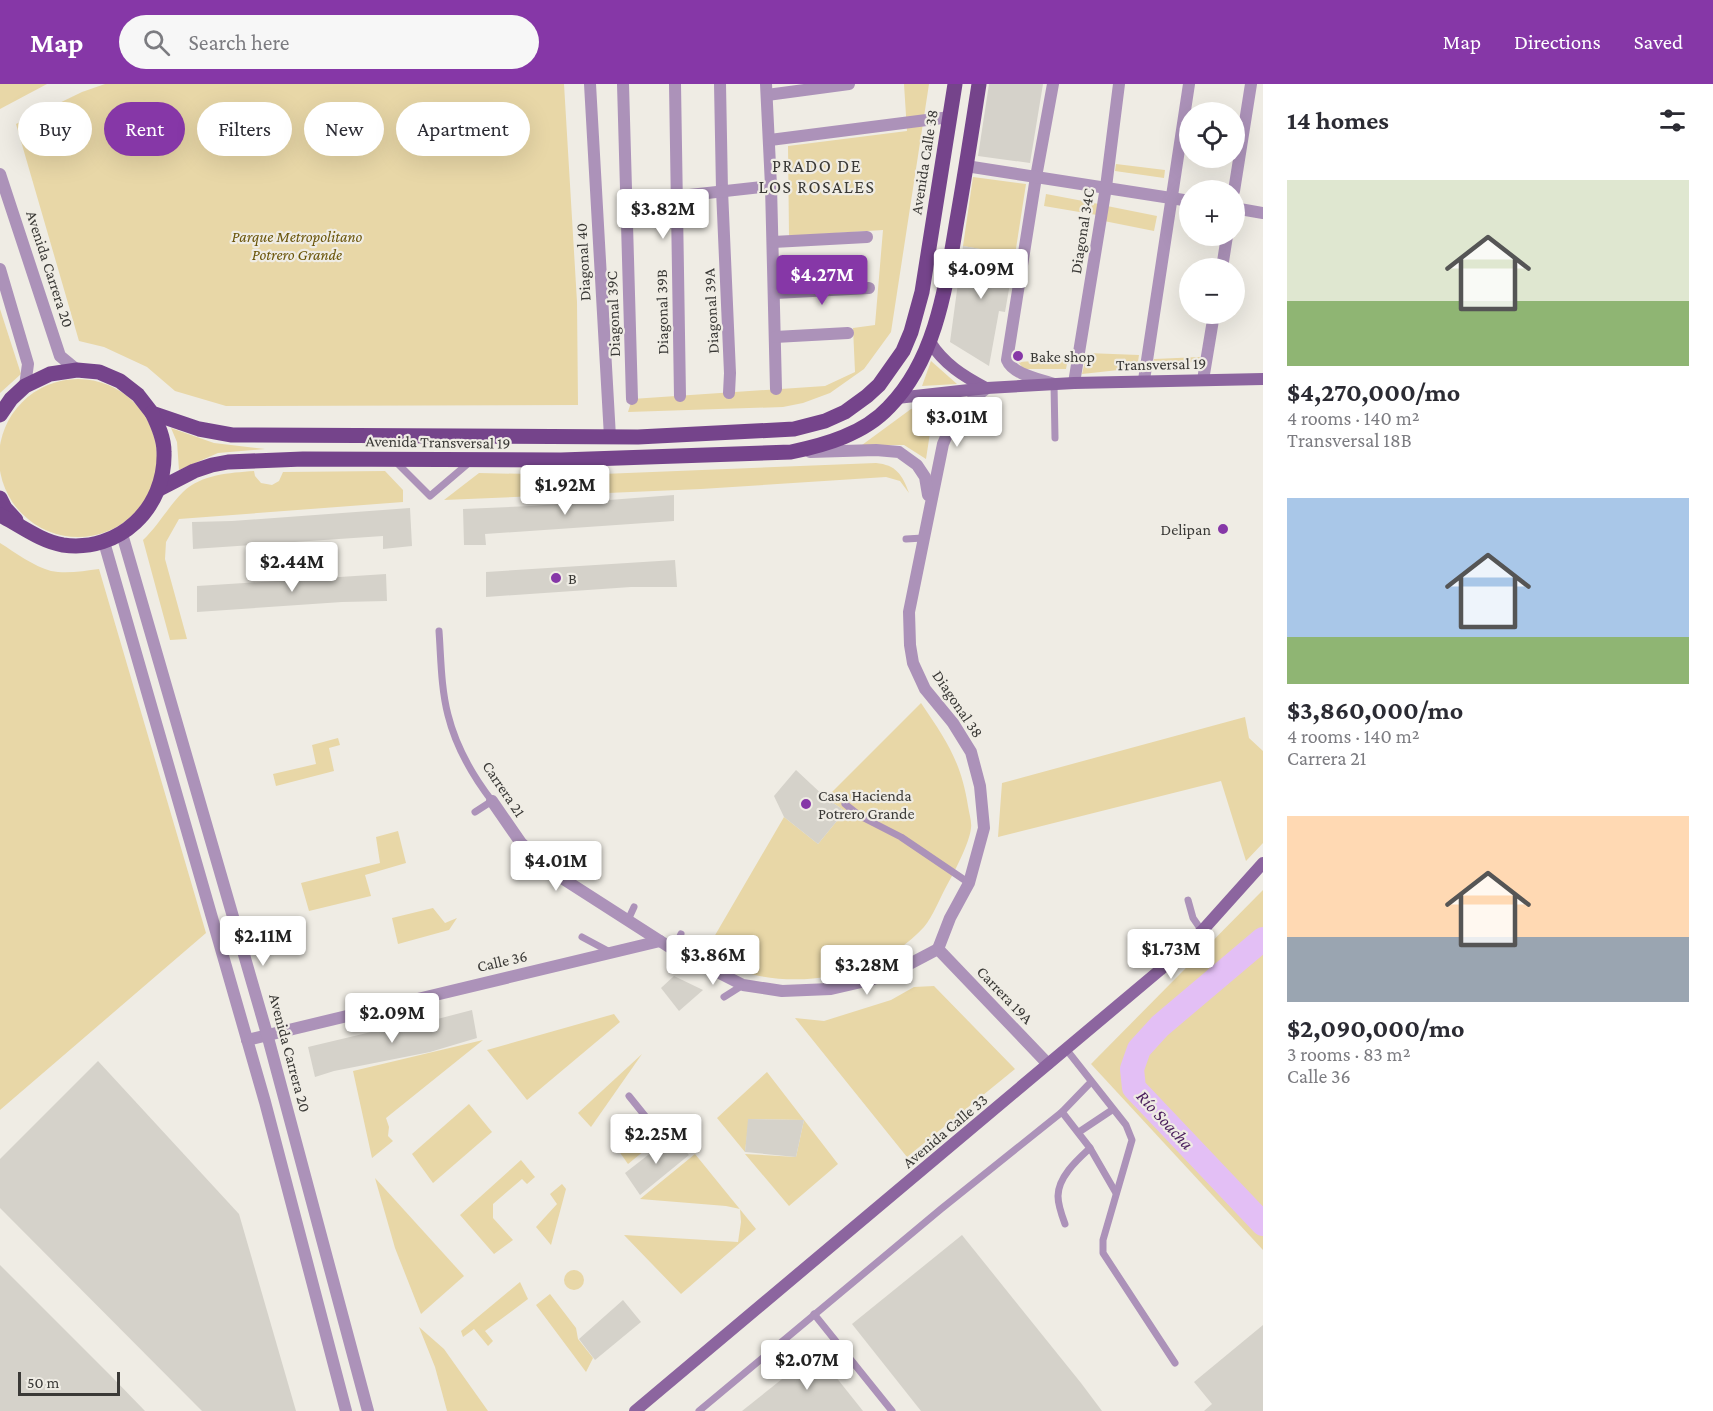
<!DOCTYPE html>
<meta charset="utf-8">
<style>
body{margin:0;font-family:"Crimson Pro",serif;background:#f7f7f7;color:#2b2b33;height:100vh;display:flex;flex-direction:column;font-size:22px;white-space:nowrap}
*{box-sizing:border-box;margin:0}
p{font-size:20px;color:#7c7c81}
.icon{flex:none;width:33px;height:33px;fill:none;stroke:currentColor;stroke-width:2;stroke-linecap:round;stroke-linejoin:round}
.map{position:relative;flex:1;overflow:hidden}
.panel{display:flex;flex-direction:column;background:#fff;width:450px}
.panel>*{flex:none}
.top-card{position:absolute;left:18px;top:18px;width:570px;height:54px;display:flex;gap:12px}
.fabs{position:absolute;left:1179px;top:18px;display:grid;gap:12px}
.fabs a{display:grid;place-items:center;width:66px;height:66px;border-radius:50%;background:#fff;box-shadow:0 6px 24px #0002;font-size:30px}
.scale{position:absolute;left:18px;bottom:15px;width:102px;box-sizing:border-box;padding-left:6px;border:3px solid #3a3936;border-top:0;font-size:16px;line-height:21px;white-space:nowrap;color:#3a3936;-webkit-text-stroke:4px #efece4;paint-order:stroke}
.price{position:absolute;translate:-50% -51px;padding:0 14px;border-radius:6px;background:#fff;color:#222;font-size:20px;line-height:39px;filter:drop-shadow(0 2px 3px #0008)}
.price::after{content:'';position:absolute;left:50%;top:36px;width:18px;height:14px;margin-left:-9px;background:inherit;clip-path:polygon(0 0,100% 0,50% 100%)}
.price.active{background:#8637a7;color:#fff}
ul{padding:0;list-style:none}
li{display:grid;align-content:center;gap:12px;height:318px;padding:0 24px}
li span{display:grid;place-items:center;height:186px;border-radius:0px;color:#555}
li>.icon{margin-inline-start:auto}
span .icon{width:108px;height:108px;fill:#fffc;stroke-width:1}
li b{font-size:26px}
h2{display:flex;justify-content:space-between;align-items:center;height:72px;padding:0 24px;font-size:26px}
.pill{padding:0 21px;border-radius:27px;background:#fff;box-shadow:0 6px 24px #0002;font-size:21px;line-height:54px}
.pill.active{background:#8637a7;color:#fff}
header{display:flex;align-items:center;gap:36px;box-sizing:border-box;height:84px;padding:0 30px;background:#8637a7;color:#fff}
header strong{font-size:28px}
nav{display:flex;gap:33px;margin-inline-start:auto;font-size:21px}
.search{width:420px;height:54px;background:#f7f7f7;display:flex;align-items:center;gap:15px;box-sizing:border-box;padding:0 21px;border-radius:33px;color:#7c7c81;font-size:22px}
main{display:flex;flex:1;min-height:0}
.map>svg:first-child{display:block}
.green{fill:#e8d7a7}
.lines{fill:none;stroke-linecap:round;stroke-linejoin:round}
.river{stroke:#e3bff5;stroke-width:24}
.building{fill:#d5d2ca}
.service{stroke:#ac92b9;stroke-width:7}
.minor{stroke:#ac92b9;stroke-width:12}
.tertiary{stroke:#ac92b9;stroke-width:12}
.secondary{stroke:#8c659f;stroke-width:12}
.primary{stroke:#75448b;stroke-width:15}
.poi-dot{fill:#8637a7;stroke:#efece4;stroke-width:2}
.labels{text-anchor:middle;dominant-baseline:central;stroke-width:4.5;stroke-linejoin:round;paint-order:stroke}
.street-label{font-size:16px;fill:#3a3936;stroke:#efece4}
.park-label{font-size:16px;font-style:italic;fill:#6a550a;stroke:#efece4}
.poi-label{font-size:16px;fill:#3a3936;stroke:#efece4;text-anchor:start}
.neighbourhood-label{font-size:18px;letter-spacing:1.5px;fill:#3a3936;stroke:#efece4}
.water-label{font-size:18px;font-style:italic;fill:#4a1e5c;stroke:#efece4}
</style>
<header>
<strong>Map</strong>
<div class="search"><svg class="icon" aria-label="search" viewBox="0 0 24 24"><circle cx="10" cy="10" r="6"/><path d="M15 15l6 6"/></svg>Search here</div>
<nav><a>Map</a><a>Directions</a><a>Saved</a></nav>
</header>
<main>
<div class="map">
<svg width="1263" height="1327" viewBox="0 0 1263 1327">
<rect width="100%" height="100%" fill="#efece4"/>
<g class="green">
<polygon points="0,0 47,0 0,25"/>
<polygon points="105,0 564,0 577,218 578,321 226,322 175,307 147,283 104,263 79,257 16,40 82,8"/>
<polygon points="904,0 929,0 891,248 864,285 830,309 803,319 783,323 628,328 632,315 825,302 855,288 853,244 875,241 883,146 789,152 788,62 907,47"/>
<polygon points="1116,80 1165,86 1164,94 1115,87"/>
<polygon points="973,93 1026,100 1015,171 963,162"/>
<polygon points="1046,110 1099,120 1097,131 1044,122"/>
<polygon points="1107,122 1157,132 1154,147 1104,137"/>
<polygon points="0,225 21,290 0,309"/>
<polygon points="1087,269 1139,271 1137,284 1082,290"/>
<polygon points="1200,273 1199,277 1152,284 1154,275"/>
<polygon points="1068,275 1066,285 1024,285 1018,278"/>
<polygon points="931,277 957,300 922,302"/>
<circle cx="78" cy="374" r="79"/>
<polygon points="916,323 946,323 930,349 926,375 904,361 862,361 911,325"/>
<polygon points="171,344 214,359 265,365 218,369 179,386 177,358"/>
<path d="M876,379c20,2 26,11 33,30l-9,-12 -14,-4 -185,12 -257,11 35,-27 99,2z"/>
<path d="M254,387l1,5 6,7 11,2 7,-4 4,-9 102,-1 18,19v12l-224,17 -13,23 -1,17 22,80 -17,1 -27,-100c15,-14 25,-33 40,-48 19,-18 46,-19 71,-21z"/>
<path d="M0,459c16,10 33,23 51,28 15,3 33,0 48,-2l107,364 -206,177z"/>
<path d="M921,619c25,37 40,58 47,103 1,7 4,16 3,22 -1,14 -18,47 -25,59 -7,13 -13,29 -22,40 -41,45 -111,61 -169,48 -18,-4 -33,-16 -48,-26l77,-132 34,27 27,-33 -19,-13z"/>
<polygon points="1245,633 1249,654 1263,667 1263,759 1246,777 1221,697 998,753 1002,699"/>
<polygon points="338,654 340,661 329,664 334,687 276,702 273,690 316,680 312,661"/>
<polygon points="398,747 406,779 365,791 371,812 309,827 301,799 380,779 376,753"/>
<polygon points="1263,806 1263,1166 1091,980"/>
<polygon points="433,824 445,839 457,834 449,846 398,860 392,834"/>
<polygon points="934,902 1015,985 907,1073 795,934 824,937 891,916 914,903"/>
<polygon points="614,930 620,938 527,1016 487,966"/>
<polygon points="483,956 386,1034 389,1043 388,1052 393,1057 372,1074 353,987"/>
<polygon points="642,970 591,1043 578,1029"/>
<polygon points="767,988 838,1080 789,1122 745,1070 796,1073 804,1036 749,1035 745,1068 717,1034"/>
<polygon points="469,1020 492,1048 433,1099 412,1070"/>
<polygon points="627,1036 650,1062 628,1080 616,1063"/>
<polygon points="695,1070 756,1145 681,1210 624,1151 738,1158 741,1138 740,1125 726,1122 640,1115"/>
<polygon points="521,1076 535,1093 527,1100 522,1095 493,1120 493,1134 513,1156 494,1170 460,1131"/>
<polygon points="375,1094 464,1192 421,1230 395,1164"/>
<polygon points="562,1100 566,1105 551,1161 536,1143 557,1120 550,1110"/>
<circle cx="574" cy="1196" r="10"/>
<polygon points="520,1198 528,1215 485,1247 493,1257 488,1262 474,1245 463,1253 461,1247"/>
<polygon points="550,1210 576,1244 578,1255 593,1274 586,1288 536,1221"/>
<polygon points="419,1243 444,1265 488,1327 447,1327 435,1283"/>
</g>
<g class="lines">
<polyline class="river" points="1263,855 1160,942 1139,965 1132,985 1134,1004 1263,1140"/>
</g>
<g class="building">
<polygon points="989,0 1043,0 1030,79 978,72"/>
<polygon points="963,162 1015,171 1005,228 999,227 989,282 950,258"/>
<polygon points="674,411 674,437 485,450 486,461 464,461 463,425 531,422"/>
<polygon points="410,424 412,462 383,465 383,452 193,465 192,438 232,437"/>
<polygon points="675,476 677,503 631,503 486,513 486,488"/>
<polygon points="386,490 387,517 342,518 197,528 197,502"/>
<polygon points="796,686 826,714 845,727 818,760 784,733 774,712"/>
<polygon points="674,892 703,906 679,927 661,904"/>
<polygon points="472,926 477,954 430,968 334,987 315,993 308,963 371,948 403,944"/>
<polygon points="98,977 239,1130 296,1327 202,1327 0,1124 0,1075"/>
<polygon points="748,1035 804,1036 796,1073 745,1068"/>
<polygon points="670,1051 689,1071 640,1111 625,1089 666,1057"/>
<polygon points="962,1151 1081,1299 1102,1327 921,1327 852,1240"/>
<polygon points="0,1181 111,1292 145,1327 0,1327"/>
<polygon points="623,1216 641,1238 595,1276 579,1255"/>
<polygon points="1263,1241 1263,1327 1204,1327 1212,1320 1194,1298"/>
<polygon points="816,1268 863,1327 742,1327"/>
</g>
<g class="lines">
<g class="service">
<polyline points="1054,300 1055,354"/>
<polyline points="395,377 430,412 471,377"/>
<polyline points="906,455 923,454"/>
<path d="M439,547c2,28 2,57 9,84 8,32 24,60 44,86l-17,11"/>
<polyline points="845,720 860,732 901,753 969,799"/>
<polyline points="1188,816 1193,834 1202,847"/>
<polyline points="628,836 634,823"/>
<polyline points="582,853 610,868"/>
<polyline points="674,866 681,850"/>
<polyline points="724,913 743,901"/>
<polyline points="1066,965 1126,1041 1132,1056 1103,1156 1103,1169 1175,1279"/>
<polyline points="629,1012 662,1053"/>
<path d="M1062,1028l28,36c-13,12 -32,29 -32,48 0,9 4,20 7,28"/>
<polyline points="1079,1048 1112,1026"/>
<polyline points="1090,1064 1116,1109"/>
<polyline points="814,1230 892,1327"/>
<polyline points="699,1327 941,1125 1062,1028 1091,998"/>
</g>
<g class="minor">
<polyline points="590,0 610,353"/>
<polyline points="623,0 632,315"/>
<polyline points="675,0 680,312"/>
<polyline points="720,0 722,106 730,289 729,309"/>
<polyline points="766,0 771,102 776,305"/>
<path d="M1053,0l-17,93 -29,183c6,15 33,19 47,24"/>
<polyline points="767,11 849,0"/>
<polyline points="770,56 950,33"/>
<polyline points="966,82 1190,117"/>
<polyline points="1234,107 1251,0"/>
<polyline points="626,118 771,102"/>
<polyline points="1234,124 1263,129"/>
<polyline points="773,158 867,153"/>
<polyline points="1222,184 1227,152"/>
<polyline points="775,209 869,204"/>
<polyline points="775,253 848,249"/>
<polyline points="1144,296 1189,0"/>
<polyline points="1203,296 1214,230"/>
<polyline points="1074,299 1106,103 1119,0"/>
<polyline points="492,717 521,759 554,789 674,866 743,901 782,907 831,905 870,896 900,885 938,865"/>
<polyline points="247,956 660,857"/>
</g>
<g class="tertiary">
<polyline points="0,90 60,272 77,286"/>
<polyline points="0,185 28,280 25,302"/>
<path d="M987,304c-22,16 -34,31 -44,56l-34,168 1,33 3,18 12,26 28,34 18,29 9,34 4,42 -15,55 -19,35 -12,31 110,115"/>
<polyline points="810,368 876,366 899,368 917,381 925,393 928,411"/>
<polyline points="122,450 267,950 368,1327"/>
<polyline points="104,458 265,1018 346,1327"/>
</g>
<g class="secondary">
<path d="M930,258c14,22 33,34 56,46"/>
<polyline points="897,314 987,304 1074,299 1263,295"/>
<polyline points="635,1327 1160,886 1202,847 1263,779"/>
</g>
<g class="primary">
<polyline points="0,331 11,315 25,302 50,290 77,286 99,288 120,297 138,311 152,329 199,345 232,351 638,353 794,345 825,337 845,328 867,312 879,301 903,267 911,248 922,208 955,0"/>
<path d="M159,405l35,-18 18,-6 16,-3 75,-3 258,1 230,-8c34,-7 73,-18 98,-45 48,-49 57,-123 68,-187 8,-45 15,-91 22,-136"/>
<polyline points="0,414 5,424 16,436"/>
<path d="M0,431c20,10 40,26 63,30 56,8 103,-37 101,-93 0,-14 -6,-27 -12,-39"/>
</g>
</g>
<g class="poi-dot">
<circle cx="1018" cy="272" r="6"/>
<circle cx="1223" cy="445" r="6"/>
<circle cx="556" cy="494" r="6"/>
<circle cx="806" cy="720" r="6"/>
</g>
<g class="labels">
<g class="street-label">
<text transform="translate(924 78) rotate(-81)">Avenida Calle 38</text>
<text transform="translate(1082 147) rotate(-81)">Diagonal 34C</text>
<text transform="translate(583 178) rotate(-93)">Diagonal 40</text>
<text transform="translate(50 185) rotate(72)">Avenida Carrera 20</text>
<text transform="translate(711 227) rotate(-93)">Diagonal 39A</text>
<text transform="translate(662 228) rotate(-91)">Diagonal 39B</text>
<text transform="translate(613 230) rotate(-92)">Diagonal 39C</text>
<text transform="translate(1161 280) rotate(-1)">Transversal 19</text>
<text transform="translate(438 358) rotate(1)">Avenida Transversal 19</text>
<text transform="translate(958 620) rotate(56)">Diagonal 38</text>
<text transform="translate(504 705) rotate(56)">Carrera 21</text>
<text transform="translate(502 877) rotate(-13)">Calle 36</text>
<text transform="translate(1005 911) rotate(46)">Carrera 19A</text>
<text transform="translate(290 969) rotate(75)">Avenida Carrera 20</text>
<text transform="translate(945 1047) rotate(-40)">Avenida Calle 33</text>
</g>
<g class="park-label">
<text x="297" y="152">Parque Metropolitano<tspan x="297" dy="18">Potrero Grande</tspan></text>
</g>
<g class="poi-label">
<text x="1030" y="272">Bake shop</text>
<text x="1211" y="445" text-anchor="end">Delipan</text>
<text x="568" y="494">B</text>
<text x="818" y="711">Casa Hacienda<tspan x="818" dy="18">Potrero Grande</tspan></text>
</g>
<g class="neighbourhood-label">
<text x="817" y="82">PRADO DE<tspan x="817" dy="21">LOS ROSALES</tspan></text>
</g>
<g class="water-label">
<text transform="translate(1165 1036) rotate(47)">Río Soacha</text>
</g>
</g>
</svg>
<div class="fabs">
<a><svg class="icon" aria-label="locate" viewBox="0 0 24 24"><circle cx="12" cy="12" r="6"/><path d="M12 2v4M12 18v4M2 12h4M18 12h4"/></svg></a>
<a>+</a>
<a>−</a>
</div>
<div class="scale">50 m</div>
<b class="price" style="left:663px;top:156px">$3.82M</b>
<b class="price" style="left:981px;top:216px">$4.09M</b>
<b class="price active" style="left:822px;top:222px">$4.27M</b>
<b class="price" style="left:957px;top:364px">$3.01M</b>
<b class="price" style="left:565px;top:432px">$1.92M</b>
<b class="price" style="left:292px;top:509px">$2.44M</b>
<b class="price" style="left:556px;top:808px">$4.01M</b>
<b class="price" style="left:263px;top:883px">$2.11M</b>
<b class="price" style="left:1171px;top:896px">$1.73M</b>
<b class="price" style="left:713px;top:902px">$3.86M</b>
<b class="price" style="left:867px;top:912px">$3.28M</b>
<b class="price" style="left:392px;top:960px">$2.09M</b>
<b class="price" style="left:656px;top:1081px">$2.25M</b>
<b class="price" style="left:807px;top:1307px">$2.07M</b>
<div class="top-card">
<a class="pill">Buy</a>
<a class="pill active">Rent</a>
<a class="pill">Filters</a>
<a class="pill">New</a>
<a class="pill">Apartment</a>
</div>
</div>
<section class="panel">
<h2>14 homes<svg class="icon" aria-label="filters" viewBox="0 0 24 24"><path d="M4 7h16M4 17h16"/><circle cx="9" cy="7" r="2"/><circle cx="15" cy="17" r="2"/></svg></h2>
<ul>
<li><span style="background:linear-gradient(#dfe7d0 65%,#8fb573 0)"><svg class="icon" aria-label="home" viewBox="0 0 24 24"><path d="M3 11l9-7 9 7M6 9v11h12V9"/></svg></span><div><b>$4,270,000/mo</b><p>4 rooms · 140 m²</p><p>Transversal 18B</p></div></li>
<li><span style="background:linear-gradient(#a9c7e8 75%,#8fb573 0)"><svg class="icon" aria-label="home" viewBox="0 0 24 24"><path d="M3 11l9-7 9 7M6 9v11h12V9"/></svg></span><div><b>$3,860,000/mo</b><p>4 rooms · 140 m²</p><p>Carrera 21</p></div></li>
<li><span style="background:linear-gradient(#ffd9b3 65%,#9aa5b1 0)"><svg class="icon" aria-label="home" viewBox="0 0 24 24"><path d="M3 11l9-7 9 7M6 9v11h12V9"/></svg></span><div><b>$2,090,000/mo</b><p>3 rooms · 83 m²</p><p>Calle 36</p></div></li>
</ul>
</section>
</main>
